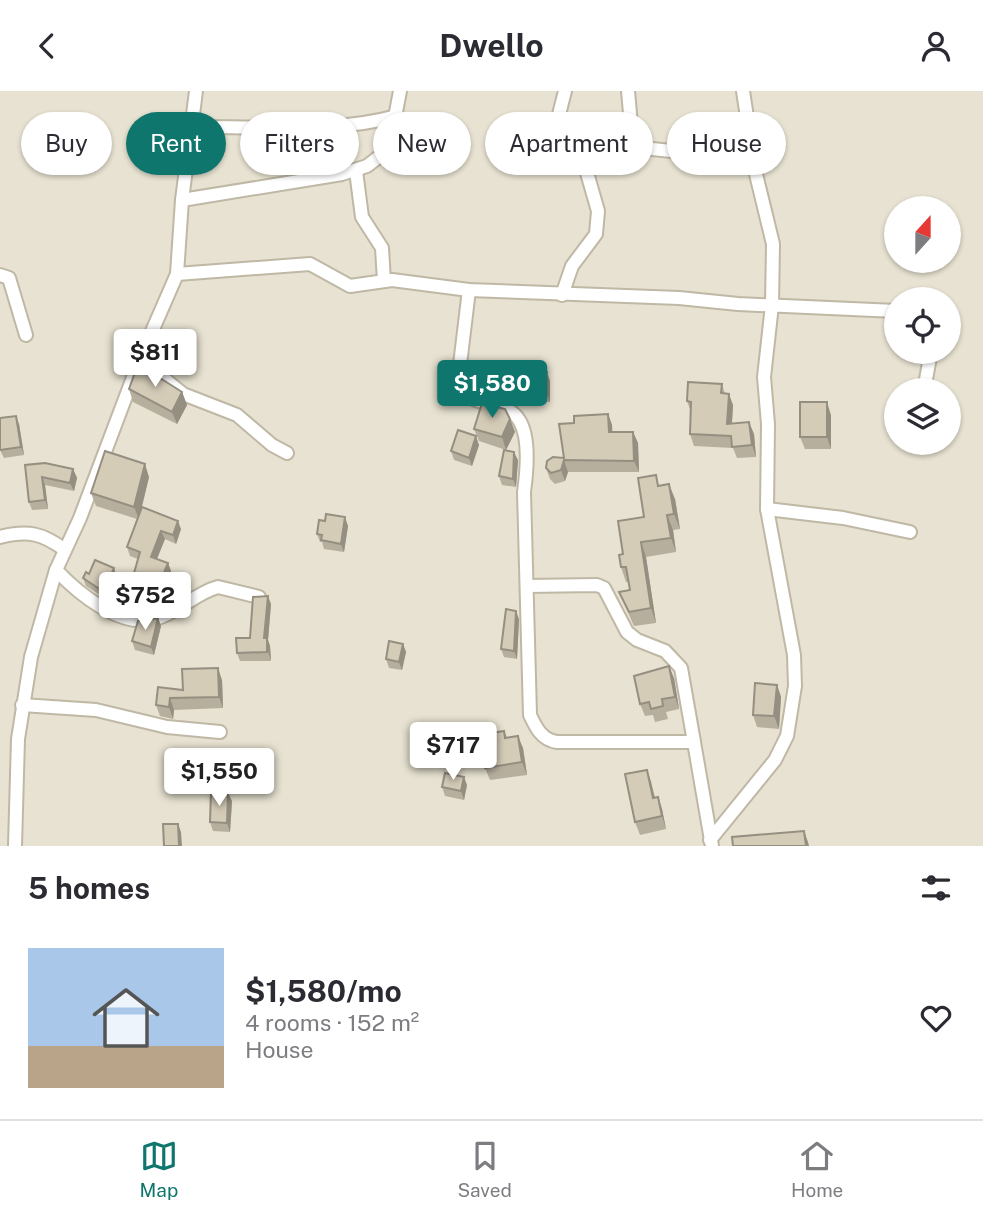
<!DOCTYPE html>
<meta charset="utf-8">
<style>
body{margin:0;font-family:"Public Sans",sans-serif;background:#f7f7f7;color:#2b2b33;height:100vh;display:flex;flex-direction:column;font-size:26px;white-space:nowrap}
*{box-sizing:border-box;margin:0}
p{font-size:23px;color:#7c7c81}
.icon{flex:none;width:38px;height:38px;fill:none;stroke:currentColor;stroke-width:2;stroke-linecap:round;stroke-linejoin:round}
.map{position:relative;height:755px;overflow:hidden}
.panel{display:flex;flex-direction:column;background:#fff;flex:1}
.panel>*{flex:none}
.guide{position:absolute;left:21px;top:21px;width:942px;height:63px;display:flex;gap:14px}
.needle{width:46px;rotate:21deg}
.fabs{position:absolute;left:884px;top:105px;display:grid;gap:14px}
.fabs a{display:grid;place-items:center;width:77px;height:77px;border-radius:50%;background:#fff;box-shadow:0 2px 5px #0004;font-size:35px}
.price{position:absolute;translate:-50% -60px;padding:0 16px;border-radius:7px;background:#fff;color:#222;font-size:23px;line-height:46px;filter:drop-shadow(0 2px 4px #0008)}
.price::after{content:'';position:absolute;left:50%;top:42px;width:21px;height:16px;margin-left:-10px;background:inherit;clip-path:polygon(0 0,100% 0,50% 100%)}
.price.current{background:#0f766e;color:#fff}
ul{padding:0;list-style:none}
li{display:flex;align-items:center;gap:21px;height:175px;padding:0 28px}
li+li{border-top:2px solid #e1e1e2}
li span{display:grid;place-items:center;flex:none;width:196px;height:140px;border-radius:0px;color:#555}
li>.icon{margin-inline-start:auto}
span .icon{width:84px;height:84px;fill:#fffc;stroke-width:1}
li b{font-size:30px}
h2{display:flex;justify-content:space-between;align-items:center;height:84px;padding:0 28px;font-size:30px}
.pill{padding:0 24px;border-radius:32px;background:#fff;box-shadow:0 2px 5px #0004;font-size:24px;line-height:63px}
.pill.current{background:#0f766e;color:#fff}
header{display:flex;justify-content:space-between;align-items:center;height:91px;padding:0 28px;background:#fff;font-size:32px;font-weight:700}
.dock{display:flex;justify-content:space-around;align-items:center;height:98px;border-top:2px solid #e1e1e2;background:#fff;font-size:19px;color:#7c7c81}
.dock a{display:grid;justify-items:center;gap:4px}
.dock .current{color:#0f766e}
.map>svg:first-child{display:block}
.residential{fill:#e7e2d1;fill-rule:evenodd}
.lines{fill:none;stroke-linecap:round;stroke-linejoin:round}
.street-casing{stroke:#bfb8a5;stroke-width:16}
.street{stroke:#fff;stroke-width:12}
.wall{fill:#b7af9e}
.shaded-wall{fill:#958f81}
.building{fill:#d5ccb8;stroke:#958f81;stroke-width:2}
</style>
<header><svg class="icon" aria-label="back" viewBox="0 0 24 24"><path d="M15 5l-7 7 7 7"/></svg>Dwello<svg class="icon" aria-label="person" viewBox="0 0 24 24"><circle cx="12" cy="8" r="4"/><path d="M4 21q1-7 8-7t8 7"/></svg></header>
<div class="map">
<svg width="983" height="755" viewBox="0 0 983 755">
<rect width="100%" height="100%" fill="#f3efe3"/>
<path class="residential" d="M0,0h983v755h-983zM896,117h52v53h-52zM896,208h52v53h-52zM896,299h52v53h-52z"/>
<g class="lines">
<g class="street-casing">
<g id="street">
<path d="M565,0l-11,43c16,25 54,16 79,13l-5,-56"/>
<path d="M192,36c66,-1 140,7 205,-11"/>
<polyline points="633,56 681,61"/>
<polyline points="356,80 362,126 382,157 384,190"/>
<polyline points="182,109 342,83 367,75 389,58 400,0"/>
<polyline points="177,183 310,173 350,195 392,189 469,199 679,207 738,213 896,220"/>
<polyline points="0,184 9,187 26,244"/>
<path d="M469,199l-11,91c18,47 83,-12 66,111l6,223c6,13 12,25 27,27h137l18,104"/>
<polyline points="562,204 572,175 596,143 598,120 581,61"/>
<polyline points="140,268 183,303 237,324 272,354 287,362"/>
<polyline points="924,299 931,261"/>
<polyline points="767,418 843,427 910,441"/>
<path d="M0,446c28,-7 42,-4 65,13"/>
<path d="M56,479c22,23 63,58 99,49 23,-6 40,-26 63,-32l41,10"/>
<polyline points="527,495 597,494 604,497 627,541 637,549 665,560 681,577 694,651"/>
<polyline points="22,614 96,619 167,636 220,641"/>
<polyline points="710,749 775,669 787,645 795,595 794,564 767,418 768,333 764,286 772,214 773,153 755,79 743,0"/>
<polyline points="15,755 18,648 31,566 56,479 80,427 140,268 177,183 182,109 196,0"/>
</g>
</g>
<use href="#street" class="street"/>
</g>
<g class="wall">
<polygon points="550,290 550,311 535,311 532,302"/>
<polygon points="722,293 725,303 733,314 732,333 754,343 756,366 737,367 733,357 694,355 690,343 691,321 687,310"/>
<polygon points="129,298 182,301 187,314 177,333 133,311"/>
<polygon points="608,323 612,334 612,341 633,341 638,352 639,381 568,381 565,390 555,393 550,388 546,377 564,367 574,332"/>
<polygon points="831,324 831,358 805,358 800,346"/>
<polygon points="510,328 515,341 506,359 479,350 474,338"/>
<polygon points="19,333 24,364 4,367 0,359"/>
<polygon points="479,354 472,375 454,369 451,360"/>
<polygon points="518,369 516,396 502,394 499,385"/>
<polygon points="25,374 73,378 77,387 74,400 45,394 48,418 32,419 29,411"/>
<polygon points="149,386 141,418 181,438 176,453 165,448 157,468 168,472 171,480 163,499 137,491 134,482 138,468 130,465 127,456 137,428 96,415 91,402"/>
<polygon points="660,395 675,408 680,438 673,439 676,461 646,466 656,532 634,535 619,501 630,499 629,491 626,491 621,476 623,463 644,426"/>
<polygon points="348,435 344,461 324,458 322,451 320,451 317,443"/>
<polygon points="89,483 117,486 108,509 86,495 83,487"/>
<polygon points="271,513 268,549 270,555 271,570 240,570 237,562 250,547"/>
<polygon points="158,527 161,535 154,564 135,559 132,550"/>
<polygon points="519,528 517,568 504,566 501,558"/>
<polygon points="403,553 406,561 402,579 389,577 386,568"/>
<polygon points="674,587 679,618 666,621 668,628 655,631 653,624 645,625 640,613"/>
<polygon points="222,589 223,617 174,619 173,628 160,625 156,614 183,599"/>
<polygon points="777,594 781,606 779,638 757,636 753,624"/>
<polygon points="504,640 507,646 523,657 527,684 490,689 485,677"/>
<polygon points="647,679 651,691 655,706 658,706 662,718 666,738 640,744 635,731"/>
<polygon points="467,694 464,709 445,705 442,696"/>
<polygon points="232,710 230,741 213,740 210,731"/>
</g>
<g class="shaded-wall">
<polygon points="547,281 550,290 550,311 547,303"/>
<polygon points="182,301 187,314 177,333 172,321"/>
<polygon points="729,303 733,314 731,345 727,333"/>
<polygon points="827,311 831,324 831,358 827,346"/>
<polygon points="608,323 612,334 613,353 609,341"/>
<polygon points="16,325 19,333 24,364 21,356"/>
<polygon points="510,328 515,341 506,359 502,346"/>
<polygon points="749,331 754,343 756,366 752,354"/>
<polygon points="633,341 638,352 639,381 634,370"/>
<polygon points="476,345 479,354 472,375 469,367"/>
<polygon points="514,361 518,369 516,396 513,388"/>
<polygon points="564,369 568,381 565,390 561,379"/>
<polygon points="145,373 149,386 139,428 134,416"/>
<polygon points="73,378 77,387 74,400 70,392"/>
<polygon points="42,386 45,394 48,418 45,409"/>
<polygon points="669,393 675,408 680,438 674,423"/>
<polygon points="667,424 673,439 676,461 671,447"/>
<polygon points="345,426 348,435 344,461 341,453"/>
<polygon points="178,430 181,438 176,453 173,444"/>
<polygon points="161,440 165,448 154,475 151,466"/>
<polygon points="641,451 646,466 656,532 651,517"/>
<polygon points="168,472 171,480 163,499 160,491"/>
<polygon points="114,477 117,486 108,509 104,501"/>
<polygon points="268,505 271,513 268,549 270,555 271,570 264,547"/>
<polygon points="516,520 519,528 517,568 514,560"/>
<polygon points="158,527 161,535 154,564 151,556"/>
<polygon points="403,553 406,561 402,579 399,571"/>
<polygon points="669,575 674,587 679,618 675,606"/>
<polygon points="218,577 222,589 223,617 219,606"/>
<polygon points="777,594 781,606 779,638 774,625"/>
<polygon points="170,607 174,619 173,628 169,616"/>
<polygon points="518,645 523,657 527,684 522,671"/>
<polygon points="647,679 651,691 657,719 653,707"/>
<polygon points="464,686 467,694 464,709 461,700"/>
<polygon points="228,702 232,710 230,741 227,732"/>
<polygon points="658,706 662,718 666,738 662,725"/>
<polygon points="178,733 181,741 182,755 179,755"/>
<polygon points="804,740 808,751 809,755 806,755"/>
</g>
<g class="building">
<polygon points="138,273 182,301 172,321 129,298"/>
<polygon points="532,281 547,281 547,303 532,302"/>
<polygon points="688,291 722,293 721,302 729,303 727,333 749,331 752,354 732,356 731,345 690,343 691,311 687,310"/>
<rect x="800" y="311" width="27" height="35"/>
<polygon points="482,312 505,318 510,328 502,346 474,338"/>
<polygon points="608,323 609,341 633,341 634,370 564,369 561,379 551,382 546,377 547,370 553,366 564,367 559,333 574,332 574,325"/>
<polygon points="16,325 21,356 0,359 0,327"/>
<polygon points="458,339 476,345 469,367 451,360"/>
<polygon points="504,359 514,361 513,388 499,385"/>
<polygon points="105,360 145,373 134,416 91,402"/>
<polygon points="45,372 73,378 70,392 42,386 45,409 29,411 25,374"/>
<polygon points="656,384 658,395 669,393 674,423 667,424 671,447 641,451 651,517 629,521 619,501 630,499 626,476 621,476 619,464 623,463 618,430 644,426 638,387"/>
<polygon points="142,416 178,430 173,444 161,440 151,466 168,472 160,491 134,482 140,461 127,456"/>
<polygon points="326,423 345,426 341,453 321,449 322,444 317,443 319,429 325,430"/>
<polygon points="95,469 114,477 104,501 83,487 86,481 89,483"/>
<polygon points="268,505 264,547 267,547 267,561 237,562 236,547 250,547 253,506"/>
<polygon points="506,518 516,520 514,560 501,558"/>
<polygon points="158,527 151,556 132,550 138,530"/>
<polygon points="389,550 403,553 399,571 386,568"/>
<polygon points="669,575 675,606 662,608 663,615 651,618 649,611 640,613 634,585"/>
<polygon points="218,577 219,606 170,607 169,616 156,614 158,596 183,599 182,578"/>
<polygon points="755,592 777,594 774,625 753,624"/>
<polygon points="504,640 505,647 518,645 522,671 485,677 480,644"/>
<polygon points="647,679 653,707 658,706 662,725 635,731 625,683"/>
<polygon points="445,682 464,686 461,700 442,696"/>
<polygon points="211,701 228,702 227,732 210,731"/>
<polygon points="163,733 178,733 179,755 164,755"/>
<polygon points="804,740 806,755 733,755 732,746"/>
</g>
</svg>
<div class="fabs">
<a><svg class="needle" viewBox="-14 -14 28 28"><path d="M0-13l5 13h-10z" fill="#e53935"/><path d="M0 13l5-13h-10z" fill="#7c7c81"/></svg></a>
<a><svg class="icon" aria-label="locate" viewBox="0 0 24 24"><circle cx="12" cy="12" r="6"/><path d="M12 2v4M12 18v4M2 12h4M18 12h4"/></svg></a>
<a><svg class="icon" aria-label="layers" viewBox="0 0 24 24"><path d="M12 4l9 5-9 5-9-5zM3 14l9 5 9-5"/></svg></a>
</div>
<b class="price" style="left:155px;top:298px">$811</b>
<b class="price current" style="left:492px;top:329px">$1,580</b>
<b class="price" style="left:145px;top:541px">$752</b>
<b class="price" style="left:453px;top:691px">$717</b>
<b class="price" style="left:219px;top:717px">$1,550</b>
<div class="guide">
<a class="pill">Buy</a>
<a class="pill current">Rent</a>
<a class="pill">Filters</a>
<a class="pill">New</a>
<a class="pill">Apartment</a>
<a class="pill">House</a>
</div>
</div>
<section class="panel">
<h2>5 homes<svg class="icon" aria-label="filters" viewBox="0 0 24 24"><path d="M4 7h16M4 17h16"/><circle cx="9" cy="7" r="2"/><circle cx="15" cy="17" r="2"/></svg></h2>
<ul>
<li><span style="background:linear-gradient(#a9c7e8 70%,#b9a48a 0)"><svg class="icon" aria-label="home" viewBox="0 0 24 24"><path d="M3 11l9-7 9 7M6 9v11h12V9"/></svg></span><div><b>$1,580/mo</b><p>4 rooms · 152 m²</p><p>House</p></div><svg class="icon" aria-label="heart" viewBox="0 0 24 24"><path d="M12 20l-8-8c-3-5 5-10 8-4 3-6 11-1 8 4z"/></svg></li>
</ul>
</section>
<nav class="dock">
<a class="current"><svg class="icon" aria-label="map" viewBox="0 0 24 24"><path d="M3 6l6-2 6 2 6-2v14l-6 2-6-2-6 2zM9 4v14M15 6v14"/></svg>Map</a>
<a><svg class="icon" aria-label="saved" viewBox="0 0 24 24"><path d="M7 4h10v16l-5-4-5 4z"/></svg>Saved</a>
<a><svg class="icon" aria-label="home" viewBox="0 0 24 24"><path d="M3 11l9-7 9 7M6 9v11h12V9"/></svg>Home</a>
</nav>
